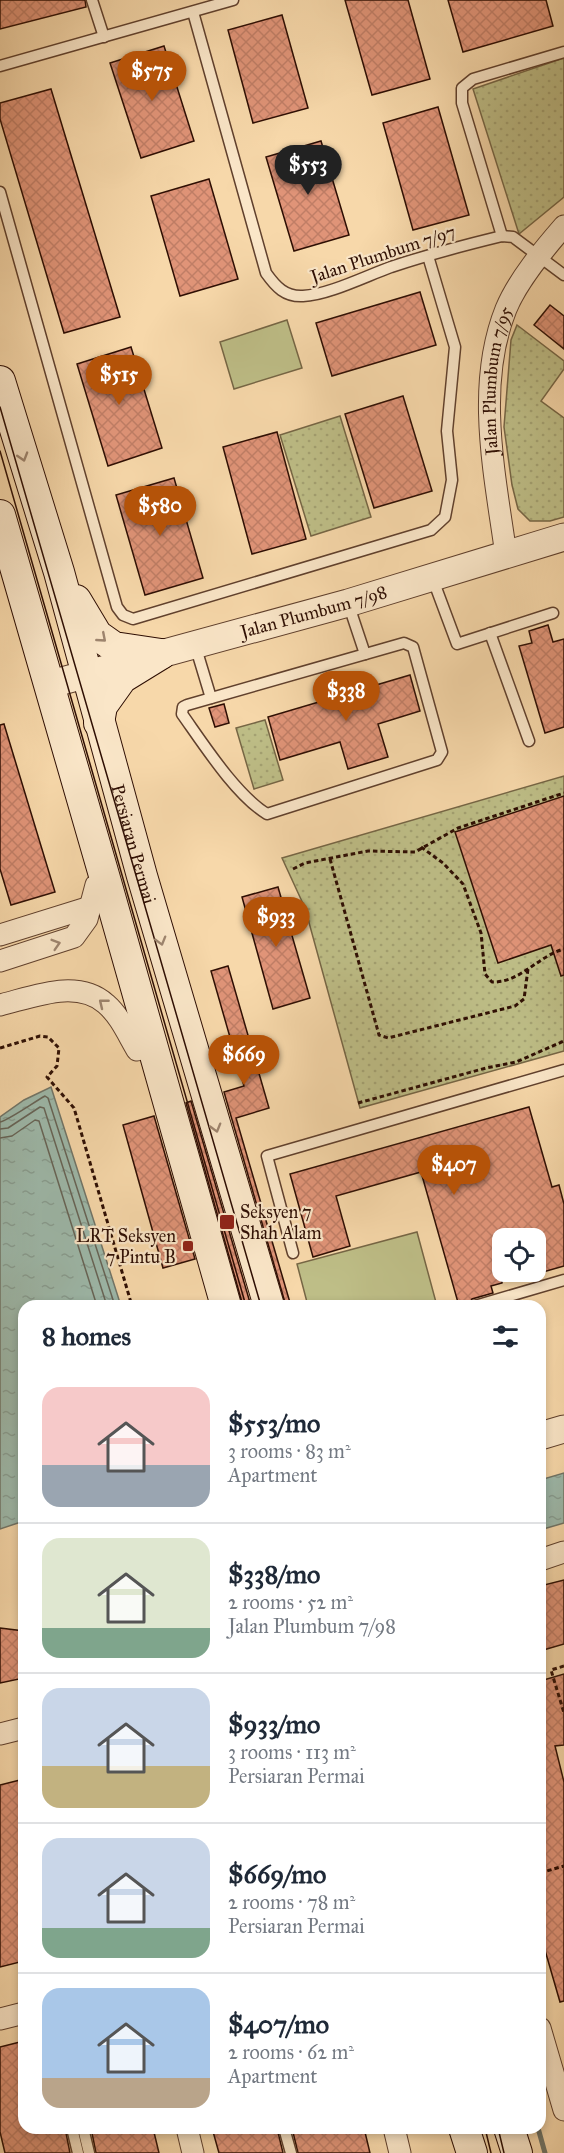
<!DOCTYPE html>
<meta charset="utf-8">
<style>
body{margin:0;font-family:"IM FELL Great Primer",serif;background:#f2f2f3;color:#1f2937;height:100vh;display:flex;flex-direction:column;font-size:22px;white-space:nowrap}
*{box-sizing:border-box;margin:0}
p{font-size:20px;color:#747a83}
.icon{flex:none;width:33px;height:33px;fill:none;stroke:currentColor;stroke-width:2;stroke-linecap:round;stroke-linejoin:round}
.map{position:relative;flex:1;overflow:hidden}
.sheet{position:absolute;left:18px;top:1300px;width:528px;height:834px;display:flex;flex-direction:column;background:#fff;border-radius:18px;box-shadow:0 3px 9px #0003}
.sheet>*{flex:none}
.controls{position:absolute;left:492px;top:1228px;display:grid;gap:12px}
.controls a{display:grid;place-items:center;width:54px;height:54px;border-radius:12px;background:#fff;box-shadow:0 3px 9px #0003;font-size:30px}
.price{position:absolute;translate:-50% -51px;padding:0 14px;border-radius:21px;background:#b45309;color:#fff;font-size:20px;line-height:39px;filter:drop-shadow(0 2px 3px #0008)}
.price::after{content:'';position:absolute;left:50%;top:36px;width:18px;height:14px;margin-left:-9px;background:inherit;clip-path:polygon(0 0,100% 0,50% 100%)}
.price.selected{background:#222;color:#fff}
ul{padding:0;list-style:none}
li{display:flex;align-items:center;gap:18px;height:150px;padding:0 24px}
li+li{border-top:2px solid #e0e1e3}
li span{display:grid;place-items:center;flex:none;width:168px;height:120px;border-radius:18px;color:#555}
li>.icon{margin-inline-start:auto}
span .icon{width:72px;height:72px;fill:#fffc;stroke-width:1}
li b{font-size:26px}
h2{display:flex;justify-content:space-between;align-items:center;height:72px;padding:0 24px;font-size:26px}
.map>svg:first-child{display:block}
.grass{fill:url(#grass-dots);stroke:#766645;stroke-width:1.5}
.garden{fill:#bebe87;stroke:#766645;stroke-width:1.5}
.water{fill:url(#water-ripples);stroke:#717568;stroke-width:1.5}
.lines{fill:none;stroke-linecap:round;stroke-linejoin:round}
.shore{stroke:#666457;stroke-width:1.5}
.stream{stroke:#717568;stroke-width:5}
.building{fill:url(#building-cross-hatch);stroke:#2e0e03;stroke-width:1.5}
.service-casing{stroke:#60402d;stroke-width:13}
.minor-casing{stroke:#60402d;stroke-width:23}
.tertiary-casing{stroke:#60402d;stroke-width:29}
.secondary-casing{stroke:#2e0e03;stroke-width:32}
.path{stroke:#2e0e03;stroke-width:3;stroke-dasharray:4.5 3;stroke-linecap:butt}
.service{stroke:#fae6c8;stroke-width:10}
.minor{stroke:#fae6c8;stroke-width:21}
.tertiary{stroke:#fae6c8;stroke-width:27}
.secondary{stroke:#fae6c8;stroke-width:30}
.tram{stroke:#2e0e03;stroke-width:1.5}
.oneway{stroke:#9e856f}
.poi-dot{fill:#8f2418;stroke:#fae6c8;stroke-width:2}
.labels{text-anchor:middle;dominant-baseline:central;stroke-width:4.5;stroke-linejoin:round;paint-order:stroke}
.street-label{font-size:18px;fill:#2e0e03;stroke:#fae6c8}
.poi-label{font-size:18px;fill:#2e0e03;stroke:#fae6c8;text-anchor:start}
</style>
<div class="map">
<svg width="564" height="2153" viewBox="0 0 564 2153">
<defs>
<pattern id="grass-dots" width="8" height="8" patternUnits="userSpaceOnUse" patternTransform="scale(1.5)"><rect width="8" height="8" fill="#bebe87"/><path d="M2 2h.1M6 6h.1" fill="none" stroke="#a4a273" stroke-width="1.8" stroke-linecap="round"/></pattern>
<pattern id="water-ripples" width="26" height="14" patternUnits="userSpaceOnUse" patternTransform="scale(1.5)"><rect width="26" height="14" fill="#9db9ab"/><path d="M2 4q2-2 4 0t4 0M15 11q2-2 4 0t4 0" fill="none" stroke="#889e92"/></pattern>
<pattern id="building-cross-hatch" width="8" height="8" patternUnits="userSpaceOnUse" patternTransform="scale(1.5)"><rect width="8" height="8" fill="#e09478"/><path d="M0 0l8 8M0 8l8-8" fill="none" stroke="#c07e66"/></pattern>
</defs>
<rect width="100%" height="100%" fill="#f7d8aa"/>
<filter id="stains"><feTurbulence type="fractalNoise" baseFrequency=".00333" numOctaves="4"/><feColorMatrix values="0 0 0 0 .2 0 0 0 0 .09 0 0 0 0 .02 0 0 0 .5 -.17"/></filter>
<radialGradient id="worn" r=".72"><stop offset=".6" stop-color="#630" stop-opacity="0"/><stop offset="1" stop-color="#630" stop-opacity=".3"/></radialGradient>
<g class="grass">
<polygon points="564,58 564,197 519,234 473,89"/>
<polygon points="517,325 564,361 564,369 541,401 564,418 564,517 550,521 530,521 518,509 512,485 504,427 511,340"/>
<polygon points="340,416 371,517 311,536 280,435"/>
<polygon points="265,720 283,780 254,789 236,728"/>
<polygon points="564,776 564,1051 360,1108 305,908 282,858"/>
</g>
<g class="garden">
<polygon points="287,320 302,368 234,389 220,342"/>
<polygon points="417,1232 437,1306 308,1306 297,1264"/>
</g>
<g class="water">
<polygon points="51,1087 121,1306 24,1306 24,1521 0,1529 0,1117 24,1100"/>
<polygon points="564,1473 564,1523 540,1530 540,1480"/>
</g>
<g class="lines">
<g class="shore">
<path d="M0,1122c9,-2 34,-20 45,-26l3,2 67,208"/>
<polyline points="0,1129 8,1128 40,1107 44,1108 107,1306"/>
<polyline points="0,1138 12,1136 35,1120 39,1121 97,1306"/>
</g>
<polyline class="stream" points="538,2128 545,2153"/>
</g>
<g class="building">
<polygon points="0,0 85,0 86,7 0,29"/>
<polygon points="345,0 408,0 430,79 372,95"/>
<polygon points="448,0 546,0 553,26 463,52"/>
<polygon points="282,15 308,108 253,123 228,30"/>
<polygon points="164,46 194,141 141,158 110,63"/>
<polygon points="51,89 120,317 64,333 0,119 0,103"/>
<polygon points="438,107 469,215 413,230 383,123"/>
<polygon points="321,141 349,235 294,251 266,157"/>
<polygon points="209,179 238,279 180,296 151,196"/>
<polygon points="420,292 436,345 332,376 316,323"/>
<polygon points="550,305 564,316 564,349 534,325"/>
<polygon points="131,347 162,448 108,466 77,364"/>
<polygon points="403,396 432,491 374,508 345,414"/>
<polygon points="277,432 306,539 252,554 223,447"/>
<polygon points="174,478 203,578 145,595 116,495"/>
<polygon points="548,625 553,642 564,639 564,727 545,733 519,646 532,643 529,631"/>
<polygon points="410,675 420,711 378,724 388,757 348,769 340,742 280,760 268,717"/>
<polygon points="224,704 229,723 215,727 209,708"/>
<polygon points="4,724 55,892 11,905 0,869 0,725"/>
<polygon points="564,796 564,975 561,976 551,945 498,963 455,832"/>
<polygon points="278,887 310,998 273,1009 242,897"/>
<polygon points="228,966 269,1108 236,1118 291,1306 286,1306 224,1092 244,1086 211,971"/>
<polygon points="191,1101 251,1306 243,1306 186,1103"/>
<polygon points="529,1107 552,1187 559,1185 564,1204 564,1266 536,1274 536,1239 502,1239 502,1283 491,1286 493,1293 472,1299 468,1306 459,1306 421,1172 336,1196 350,1246 313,1257 290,1174"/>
<polygon points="154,1116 195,1259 163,1268 123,1125"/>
<polygon points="564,1580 564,1644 540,1651 540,1586"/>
<polygon points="0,1628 24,1631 24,1678 0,1683"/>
<polygon points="564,1674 564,1745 555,1746 564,1782 564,2001 560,2002 540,1933 540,1681"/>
<polygon points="24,1779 24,1961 0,1967 0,1785"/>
<polygon points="24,2041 24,2128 65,2128 70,2153 5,2153 0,2132 0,2047"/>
<polygon points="91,2128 153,2128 159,2153 96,2153"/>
<polygon points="212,2128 277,2128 283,2153 219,2153"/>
<polygon points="292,2128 364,2128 370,2153 298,2153"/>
</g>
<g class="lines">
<g class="service-casing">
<g id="service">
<polyline points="92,0 104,37"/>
<path d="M193,12l73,261c10,14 19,24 37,23 25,-1 63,-20 88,-29 36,-12 74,-22 111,-31l11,1 51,38"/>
<polyline points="0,66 233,0"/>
<polyline points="0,192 117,607 123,615 133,619 431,530 445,517 452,480 447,431 455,347 428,256"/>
<polyline points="502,236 462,103 462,88 473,79 564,52"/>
<polyline points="432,577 457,644 553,613"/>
<polyline points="348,603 365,654"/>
<polyline points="490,633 529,741"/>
<path d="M404,643l9,4 29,105 -5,8 -170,54c-31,-19 -63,-69 -85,-100l1,-7 4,-2z"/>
<polyline points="195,645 211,698"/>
<polyline points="293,1253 267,1156 564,1070"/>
<polyline points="475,1306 564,1280"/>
<polyline points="72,2128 78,2153"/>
<polyline points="83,2128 89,2153"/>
<polyline points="284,2128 291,2153"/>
</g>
</g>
<g class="minor-casing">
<g id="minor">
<path id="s1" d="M506,555c-11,-80 -31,-169 0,-246 12,-29 38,-60 58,-83"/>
<polyline points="0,935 90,907"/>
<polyline points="0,961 74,937 87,919 96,885"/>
<path d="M0,1005c33,-8 77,-27 106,-1 14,12 22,31 31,46"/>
<polyline points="540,1560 564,1552"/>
<polyline points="0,1734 24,1728"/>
<polyline points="0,2019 24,2013"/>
<polyline points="540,2028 564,2110"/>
<polyline points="187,2128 193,2153"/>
<polyline points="394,2128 400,2153"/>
</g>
</g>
<g class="tertiary-casing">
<g id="tertiary">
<path id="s2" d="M62,681l286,-78 216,-66"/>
<polyline points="540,1436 564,1429"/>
</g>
</g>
<g class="secondary-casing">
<g id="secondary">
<path id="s3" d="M0,381l59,191 83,304 127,430"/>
<polyline points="0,515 106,882 226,1306"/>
<polyline points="76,600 97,635 114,647 161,654"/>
<polyline points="99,723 102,706 122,678 161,654"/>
<polyline points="464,2128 472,2153"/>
<polyline points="509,2128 517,2153"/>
</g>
</g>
<g class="path">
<path d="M421,847l22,16 20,21 18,49 4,41 7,8c28,1 46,-26 72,-33"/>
<polyline points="330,859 379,1035 388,1038 515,1006 524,999 528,969"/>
<polyline points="293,869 305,863 368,851 415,852 458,828 564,793"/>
<polyline points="0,1048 40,1036 48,1037 59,1048 57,1066 47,1077 74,1108 132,1306"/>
<polyline points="358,1103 486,1068 516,1062 564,1041"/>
<polyline points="564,1666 551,1670 564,1713"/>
<polyline points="540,1873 564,1866"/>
</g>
<use href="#service" class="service"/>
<use href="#minor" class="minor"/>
<use href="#tertiary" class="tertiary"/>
<use href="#secondary" class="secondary"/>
<g class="tram">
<polyline points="0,407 261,1306"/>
<polyline points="0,451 246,1306"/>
<polyline points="485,2128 491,2153"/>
<polyline points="498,2128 504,2153"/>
</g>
</g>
<defs><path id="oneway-chevron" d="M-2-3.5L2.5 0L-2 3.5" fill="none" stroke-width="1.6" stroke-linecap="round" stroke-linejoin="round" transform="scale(1.5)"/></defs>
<g class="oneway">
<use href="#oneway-chevron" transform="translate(23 457) rotate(73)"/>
<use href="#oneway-chevron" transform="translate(102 638) rotate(41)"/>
<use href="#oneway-chevron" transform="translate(161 941) rotate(74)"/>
<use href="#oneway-chevron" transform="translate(56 944) rotate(-17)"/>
<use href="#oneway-chevron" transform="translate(103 1003) rotate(-141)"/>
<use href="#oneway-chevron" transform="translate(216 1128) rotate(74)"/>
</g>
<g class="poi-dot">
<rect x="219" y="1214" width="16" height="16" rx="3"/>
<rect x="182" y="1240" width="12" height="12" rx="3"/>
</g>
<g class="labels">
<g class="street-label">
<text transform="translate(383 254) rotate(-18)">Jalan Plumbum 7/97</text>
<text stroke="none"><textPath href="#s1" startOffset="176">Jalan Plumbum 7/95</textPath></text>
<text stroke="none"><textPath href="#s2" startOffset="261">Jalan Plumbum 7/98</textPath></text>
<text stroke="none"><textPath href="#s3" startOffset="482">Persiaran Permai</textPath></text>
</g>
<g class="poi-label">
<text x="240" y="1212">Seksyen 7<tspan x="240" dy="21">Shah Alam</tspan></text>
<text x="176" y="1236" text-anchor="end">LRT Seksyen<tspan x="176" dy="21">7 Pintu B</tspan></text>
</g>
</g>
<rect width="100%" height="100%" filter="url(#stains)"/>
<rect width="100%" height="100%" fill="url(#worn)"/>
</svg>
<div class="controls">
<a><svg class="icon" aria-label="locate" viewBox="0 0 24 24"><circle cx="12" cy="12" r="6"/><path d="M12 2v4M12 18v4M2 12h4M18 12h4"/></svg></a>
</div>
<b class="price" style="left:152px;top:102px">$575</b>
<b class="price selected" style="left:308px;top:196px">$553</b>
<b class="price" style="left:119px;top:406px">$515</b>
<b class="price" style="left:160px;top:537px">$580</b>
<b class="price" style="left:346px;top:722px">$338</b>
<b class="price" style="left:276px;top:948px">$933</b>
<b class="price" style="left:244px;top:1086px">$669</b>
<b class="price" style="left:454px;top:1196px">$407</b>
<section class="sheet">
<h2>8 homes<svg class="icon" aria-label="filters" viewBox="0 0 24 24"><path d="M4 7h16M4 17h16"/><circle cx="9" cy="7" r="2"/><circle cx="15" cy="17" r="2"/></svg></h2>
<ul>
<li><span style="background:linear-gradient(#f6c9c9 65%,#9aa5b1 0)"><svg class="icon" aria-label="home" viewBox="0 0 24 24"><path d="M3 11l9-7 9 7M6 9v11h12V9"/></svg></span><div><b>$553/mo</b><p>3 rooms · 83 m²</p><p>Apartment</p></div></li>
<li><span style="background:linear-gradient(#dfe7d0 75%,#7fa58c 0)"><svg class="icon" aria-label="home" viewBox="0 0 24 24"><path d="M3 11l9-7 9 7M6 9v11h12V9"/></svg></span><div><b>$338/mo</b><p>2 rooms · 52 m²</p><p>Jalan Plumbum 7/98</p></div></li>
<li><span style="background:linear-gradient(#c9d6e8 65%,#c2b280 0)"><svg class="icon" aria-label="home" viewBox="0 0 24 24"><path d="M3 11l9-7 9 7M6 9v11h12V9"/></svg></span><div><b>$933/mo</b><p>3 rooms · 113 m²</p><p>Persiaran Permai</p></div></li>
<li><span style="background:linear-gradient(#c9d6e8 75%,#7fa58c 0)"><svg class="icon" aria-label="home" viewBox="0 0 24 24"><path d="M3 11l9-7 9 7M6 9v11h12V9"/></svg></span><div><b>$669/mo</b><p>2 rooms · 78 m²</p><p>Persiaran Permai</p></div></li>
<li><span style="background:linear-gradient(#a9c7e8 75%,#b9a48a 0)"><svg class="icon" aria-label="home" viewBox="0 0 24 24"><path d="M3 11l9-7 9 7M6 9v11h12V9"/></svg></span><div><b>$407/mo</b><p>2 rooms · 62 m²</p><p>Apartment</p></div></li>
</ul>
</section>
</div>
